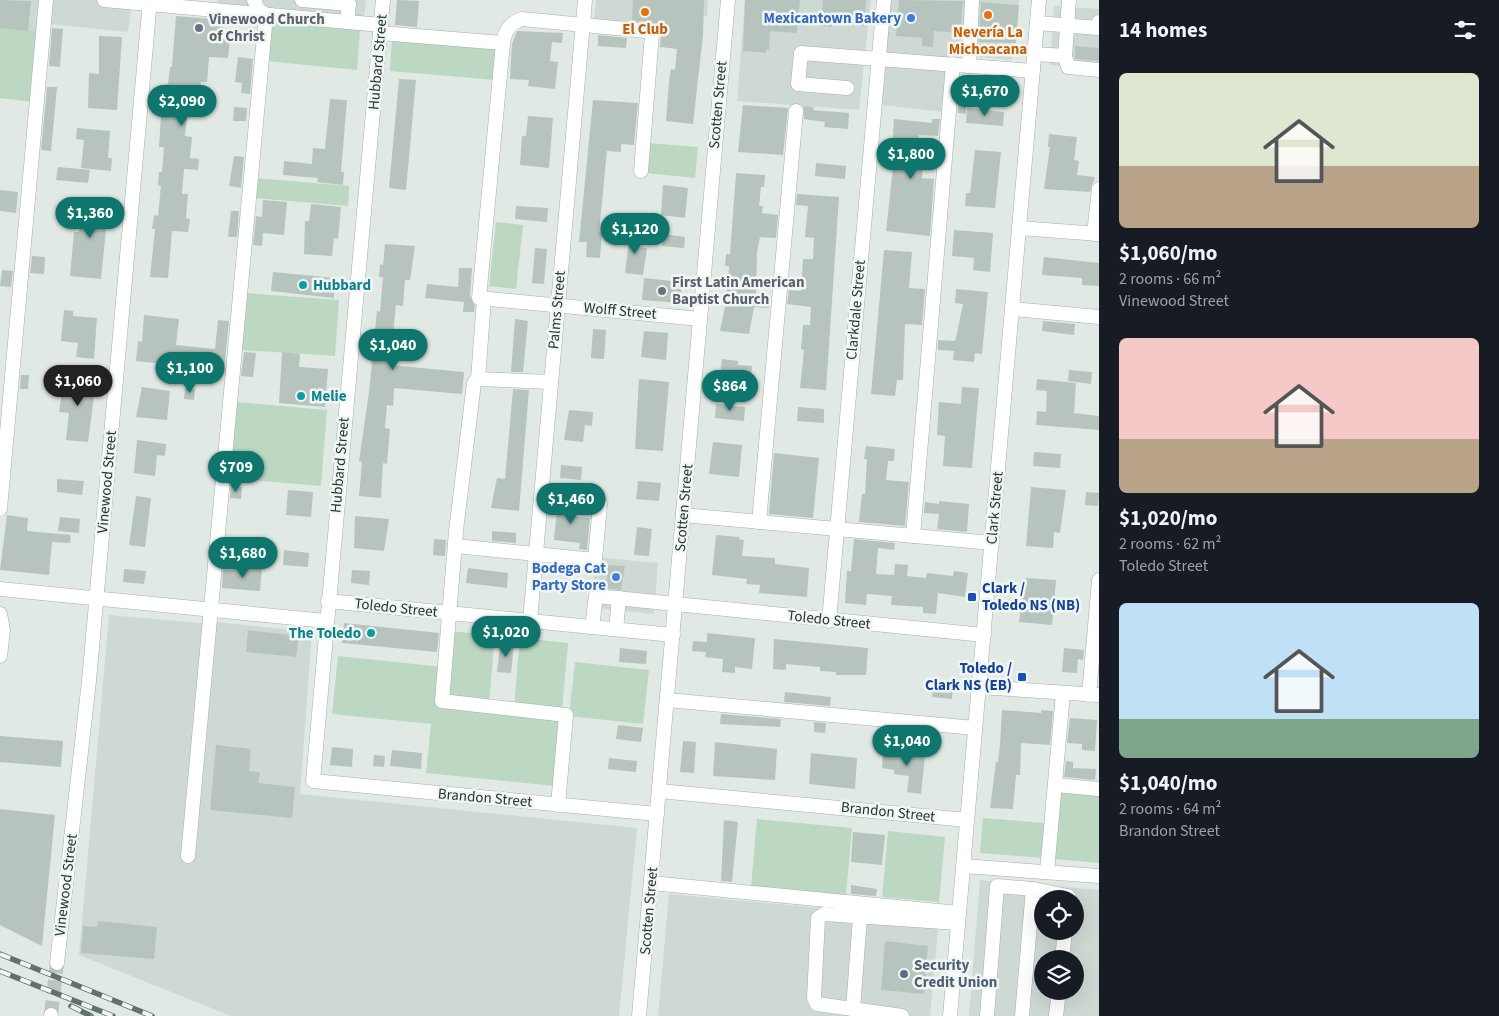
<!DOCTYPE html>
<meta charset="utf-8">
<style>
body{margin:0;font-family:"Source Sans 3",sans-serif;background:#242831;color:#f1f3f6;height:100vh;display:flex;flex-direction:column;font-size:19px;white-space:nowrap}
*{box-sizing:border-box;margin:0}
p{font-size:16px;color:#9ea1a6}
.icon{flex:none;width:28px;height:28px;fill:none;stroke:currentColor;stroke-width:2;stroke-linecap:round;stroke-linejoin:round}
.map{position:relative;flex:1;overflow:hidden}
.drawer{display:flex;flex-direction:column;background:#171b24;width:400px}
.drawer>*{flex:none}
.controls{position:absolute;left:1034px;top:890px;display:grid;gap:10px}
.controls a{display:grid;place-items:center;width:50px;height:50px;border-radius:50%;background:#171b24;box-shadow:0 5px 20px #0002;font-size:25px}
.price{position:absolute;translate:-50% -42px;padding:0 11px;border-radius:18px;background:#0f766e;color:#fff;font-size:16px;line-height:32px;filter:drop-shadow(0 1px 2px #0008)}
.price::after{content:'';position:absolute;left:50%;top:30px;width:15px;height:11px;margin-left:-8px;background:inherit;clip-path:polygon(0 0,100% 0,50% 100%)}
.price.on{background:#222;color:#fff}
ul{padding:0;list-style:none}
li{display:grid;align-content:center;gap:10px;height:265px;padding:0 20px}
li span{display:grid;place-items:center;height:155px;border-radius:8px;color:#555}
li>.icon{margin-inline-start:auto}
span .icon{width:90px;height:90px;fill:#fffc;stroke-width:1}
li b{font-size:21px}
h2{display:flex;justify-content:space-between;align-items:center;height:60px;padding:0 20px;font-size:21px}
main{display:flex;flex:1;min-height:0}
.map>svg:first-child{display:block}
.built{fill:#cfd9d4;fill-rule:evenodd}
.green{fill:#bcd8c2}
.building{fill:#b7c4be}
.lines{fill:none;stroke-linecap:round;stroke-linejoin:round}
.minor-tunnel{stroke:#bbc6c1;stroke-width:14;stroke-dasharray:14 7;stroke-linecap:butt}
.minor-casing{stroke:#a4b0ab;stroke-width:15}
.minor{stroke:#fff;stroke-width:14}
.rail-casing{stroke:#5e736c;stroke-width:5.5}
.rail{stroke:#f1f6f3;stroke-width:4;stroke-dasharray:11;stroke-linecap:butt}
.food-dot{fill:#e8710a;stroke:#f1f6f3;stroke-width:2}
.shop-dot{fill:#3f7fe0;stroke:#f1f6f3;stroke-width:2}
.worship-dot{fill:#6b7280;stroke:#f1f6f3;stroke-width:2}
.culture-dot{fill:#0f9aa8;stroke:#f1f6f3;stroke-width:2}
.transit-dot{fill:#1a4fb4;stroke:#f1f6f3;stroke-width:2}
.service-dot{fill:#5c6f8a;stroke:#f1f6f3;stroke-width:2}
.labels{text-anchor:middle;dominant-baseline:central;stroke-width:5;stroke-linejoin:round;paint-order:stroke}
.shop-label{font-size:15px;font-weight:bold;fill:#366cbe;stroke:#f1f6f3;text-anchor:end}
.worship-label{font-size:15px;font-weight:bold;fill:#5b616d;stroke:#f1f6f3;text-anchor:start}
.food-label{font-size:15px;font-weight:bold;fill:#c56008;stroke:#f1f6f3}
.street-label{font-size:15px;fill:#233831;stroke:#f1f6f3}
.culture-label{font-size:15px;font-weight:bold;fill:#0d838f;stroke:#f1f6f3;text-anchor:start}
.transit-label{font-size:15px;font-weight:bold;fill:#164399;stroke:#f1f6f3;text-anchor:start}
.service-label{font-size:15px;font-weight:bold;fill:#4e5e75;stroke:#f1f6f3;text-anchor:start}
</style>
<main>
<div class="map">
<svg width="1099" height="1016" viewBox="0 0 1099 1016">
<rect width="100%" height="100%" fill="#e1e9e5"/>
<g class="built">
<polygon points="0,0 132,0 128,32 40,23 39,31 0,27"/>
<polygon points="218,0 366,0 364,19 217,6"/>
<polygon points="596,0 708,0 707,16 670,12 669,28 594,20"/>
<polygon points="745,0 871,0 859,110 737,101"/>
<polygon points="890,0 1019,0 1012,60 949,54 945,112 882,105"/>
<polygon points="1054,6 1099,9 1099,69 1050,65"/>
<polygon points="596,557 658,563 654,614 591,608"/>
<polygon points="109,615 202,623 199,670 216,622 312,632 300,794 637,828 619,1016 231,1016 79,955"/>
<path d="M980,880l119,10v126h-130zM1042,899h33v32h-33zM1042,959h33v32h-33z"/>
<polygon points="669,894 939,919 930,1016 658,1016"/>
</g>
<g class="green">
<polygon points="270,21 360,30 357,70 267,61"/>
<polygon points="0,27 39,31 32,102 0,98"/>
<polygon points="392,39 498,48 495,80 390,71"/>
<polygon points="647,143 698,147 695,178 645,173"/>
<polygon points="256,178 349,186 348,206 254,198"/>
<polygon points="496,222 523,225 516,289 489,286"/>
<polygon points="245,293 339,300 335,356 241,350"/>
<polygon points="236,402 327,410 321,486 229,478"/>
<polygon points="451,631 495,636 489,703 445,699"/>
<polygon points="520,638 568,643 562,710 514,706"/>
<polygon points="338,656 443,667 439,705 561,718 555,786 426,773 431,724 332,714"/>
<polygon points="575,662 649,670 643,724 569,716"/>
<polygon points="1060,790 1099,793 1099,863 1054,859"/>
<polygon points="983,818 1045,823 1043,858 980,853"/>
<polygon points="757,819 852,828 846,895 751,887"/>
<polygon points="888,831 945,837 939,902 882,897"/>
</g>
<g class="building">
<polygon points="0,0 31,1 28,31 0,28"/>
<polygon points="397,0 419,1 417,27 395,25"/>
<polygon points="633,0 704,0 703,35 693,124 666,121 669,82 671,69 675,70 677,49 660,47 661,34 656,26 647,22 632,21"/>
<polygon points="745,0 800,0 797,33 770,31 769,50 766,50 766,53 743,51"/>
<polygon points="823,0 866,0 864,26 850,24 850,21 831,20 831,27 821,26"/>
<polygon points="899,0 963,1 960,33 934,31 933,47 922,46 922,38 896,36"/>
<polygon points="981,2 1019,5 1016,43 979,42"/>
<polygon points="176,16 224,20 222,39 230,40 228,58 209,57 207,82 201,82 196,116 187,115 185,136 192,137 190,158 199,159 198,170 184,169 182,194 188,194 186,218 190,219 188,232 172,231 168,278 150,277 155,229 152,229 154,215 158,216 161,186 158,185 159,172 162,172 164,147 159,147 161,116 165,116 166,84 168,84 170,67 172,67"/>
<polygon points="52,28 63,29 60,67 49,66"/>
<polygon points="517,31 563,33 562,43 552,42 550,61 558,62 555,89 528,86 529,80 510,79 512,44"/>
<polygon points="598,35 627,38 626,48 598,46"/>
<polygon points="99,36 122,37 117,110 88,108 89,73 99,74"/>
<polygon points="1075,46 1099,48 1099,61 1075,59"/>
<polygon points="238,57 253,59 250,94 241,93 242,83 235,82"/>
<polygon points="979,76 1004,78 1003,87 978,85"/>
<polygon points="399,79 416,80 406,190 389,188"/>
<polygon points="47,87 57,87 51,151 41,150"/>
<polygon points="330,99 347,100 341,172 344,172 343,185 317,182 318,178 283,175 284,161 312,164 313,148 325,149"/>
<polygon points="593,100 638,103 634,145 621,144 621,152 607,151 599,232 602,232 600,258 586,257 587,242 579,242"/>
<polygon points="958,103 966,104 966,114 958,113"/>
<polygon points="743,105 788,108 783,155 738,152"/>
<polygon points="803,106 814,107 813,110 849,113 848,129 824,127 825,122 804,119"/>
<polygon points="234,107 247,108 246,121 233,121"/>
<polygon points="967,108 1004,112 1003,126 966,123"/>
<polygon points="528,116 553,118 549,168 520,165 522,136 526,136"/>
<polygon points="894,119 932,123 932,119 940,119 938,136 919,135 917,154 924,155 922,178 934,179 930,236 886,231 895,150 892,150"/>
<polygon points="77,128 110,131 108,158 112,158 111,171 81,168 84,140 76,139"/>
<polygon points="1049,134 1077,137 1074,160 1079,161 1077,175 1095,177 1090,192 1044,189 1050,147 1048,147"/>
<polygon points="975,150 1001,152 995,208 965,206 966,193 970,193"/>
<polygon points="234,156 244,157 241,188 229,186"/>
<polygon points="816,163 846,166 845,179 815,176"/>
<polygon points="58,167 90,170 88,183 56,180"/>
<polygon points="736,173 765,175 764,187 761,187 759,206 763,206 762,213 778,215 776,238 760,237 757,252 756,295 771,296 769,308 754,307 749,334 720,331 726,302 729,266 725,266 726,254 730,254"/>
<polygon points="663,185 688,188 685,218 661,215"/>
<polygon points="0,190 18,192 16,213 0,211"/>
<polygon points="797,194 839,197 826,390 800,388 804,350 801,349 803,325 810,325 811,307 787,304 789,290 801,291 803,259 813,259 814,238 805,237 808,206 796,205"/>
<polygon points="80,197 109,200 101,279 70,276 74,232 79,232 81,211 78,211"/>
<polygon points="263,200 287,202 284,235 263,233 262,246 253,245 256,216 262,217"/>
<polygon points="311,204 341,207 338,239 334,238 332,256 304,254 305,221 309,221"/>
<polygon points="516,206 548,208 547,222 515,219"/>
<polygon points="231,211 239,211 237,237 228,237"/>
<polygon points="954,230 993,233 990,272 973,270 974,258 952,256"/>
<polygon points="630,231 640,233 639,247 647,248 643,275 625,273"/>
<polygon points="663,234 685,237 684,248 662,246"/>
<polygon points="385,244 415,246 410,280 405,280 403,306 396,305 390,365 464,372 462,394 394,388 393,406 387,405 385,428 390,429 387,464 383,463 381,498 359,496 362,462 359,461 369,392 377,311 380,312 383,277 379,277 380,264 383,265"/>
<polygon points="535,248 547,249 544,284 532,283"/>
<polygon points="884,250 912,252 909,288 925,289 922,325 905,324 903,380 897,380 895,396 871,394"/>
<polygon points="32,256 45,257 44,274 30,273"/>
<polygon points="1044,257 1099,263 1099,286 1082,285 1082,278 1042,275"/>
<polygon points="459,268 472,268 470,296 475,306 474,312 463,312 464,302 425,298 427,284 458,287"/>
<polygon points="2,270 13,271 11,287 0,286"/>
<polygon points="273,272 335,278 334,298 271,291"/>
<polygon points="644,278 682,282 680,303 642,300"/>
<polygon points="956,289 988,292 982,354 975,353 974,362 953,360 954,351 938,350 938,340 955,341 956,338 963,304 955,303"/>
<polygon points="64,310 73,311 73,316 97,318 94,359 76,357 78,343 61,341"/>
<polygon points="144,315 179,319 176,345 215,349 218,320 229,321 224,370 136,361 138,341 142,342"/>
<polygon points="515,319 528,321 523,372 511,372"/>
<polygon points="1043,321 1075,324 1074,335 1042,331"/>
<polygon points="593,329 606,330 604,359 591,358"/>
<polygon points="644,331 668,333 666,360 641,357"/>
<polygon points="244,352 256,353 253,377 241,376"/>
<polygon points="282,352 300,354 299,367 328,369 325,407 279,403"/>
<polygon points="722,359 738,361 738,365 752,366 751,376 720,374"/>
<polygon points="1069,370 1092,372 1091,384 1068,381"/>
<polygon points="21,375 29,375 28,389 20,389"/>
<polygon points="64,377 96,381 88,442 66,440 69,413 59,412"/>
<polygon points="639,379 669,382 663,451 635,449"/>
<polygon points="1037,379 1076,383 1074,413 1099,416 1099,430 1036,425 1037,411 1046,412 1047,391 1036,390"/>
<polygon points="142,387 170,391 167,420 136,417"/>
<polygon points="962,387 979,388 972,468 943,466 945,436 937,435 939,402 961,404"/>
<polygon points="185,388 195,389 194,400 184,399"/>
<polygon points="513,389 529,390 519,511 491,508 497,478 505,479"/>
<polygon points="716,404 745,407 744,421 715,418"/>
<polygon points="798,407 824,409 824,423 797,421"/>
<polygon points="569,410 593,412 592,426 585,425 583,442 564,440"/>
<polygon points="137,440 166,444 165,456 157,455 155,476 134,473"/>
<polygon points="713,442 742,445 739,477 709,474"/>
<polygon points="866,446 895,449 894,461 888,461 886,480 909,482 905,526 859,522 862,494 865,494 867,459 864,459"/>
<polygon points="1034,452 1061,454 1060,468 1033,466"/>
<polygon points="774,453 819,458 813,518 769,514"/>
<polygon points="561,465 582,467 581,480 560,478"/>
<polygon points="57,479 84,481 82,495 57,492"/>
<polygon points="638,481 661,483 659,501 636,499"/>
<polygon points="231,486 242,487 241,499 230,498"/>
<polygon points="1031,487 1066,490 1060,533 1054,532 1053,548 1026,546"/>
<polygon points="288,490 313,492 311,517 286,515"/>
<polygon points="1086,492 1099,493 1098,506 1085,505"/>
<polygon points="136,496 151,498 145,547 129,545"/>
<polygon points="558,500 574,501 573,517 590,518 587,550 579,549 580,543 554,540"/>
<polygon points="939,501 969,504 967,532 937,529 939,514 924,513 925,502 939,504"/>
<polygon points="7,515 28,518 27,531 71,535 70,543 52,542 49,575 0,570"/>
<polygon points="355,516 389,519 384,551 354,548"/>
<polygon points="60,517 80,519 79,533 58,531"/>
<polygon points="637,527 652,529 649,556 634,555"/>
<polygon points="492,531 516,533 516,543 492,541"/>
<polygon points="716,535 739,537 739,539 744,540 742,556 775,558 775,564 809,568 807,597 759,593 760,585 746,584 747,579 712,575"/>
<polygon points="434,539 446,540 445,556 433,555"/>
<polygon points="854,539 895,543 894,550 878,548 876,574 894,575 895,564 908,565 907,576 926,578 927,573 953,576 954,571 968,573 965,597 938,593 936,614 923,613 923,607 891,605 892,596 867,594 866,605 845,603 847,571 851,571"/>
<polygon points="284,550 309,553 308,567 283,565"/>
<polygon points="608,565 625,566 621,590 606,588"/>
<polygon points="233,566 262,568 260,591 222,588 223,570 233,570"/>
<polygon points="468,568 508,573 507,588 466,583"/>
<polygon points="124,569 146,571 144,584 123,582"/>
<polygon points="352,570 370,571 369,585 351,583"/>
<polygon points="1026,578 1056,580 1052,625 1019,622"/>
<polygon points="344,623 439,633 437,652 342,643"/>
<polygon points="248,630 299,636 296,657 246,652"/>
<polygon points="707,633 755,638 752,669 735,667 735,673 722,672 723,659 705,657 706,652 692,651 693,641 707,642"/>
<polygon points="774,639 868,648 866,675 836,675 836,672 820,671 820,667 786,664 786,670 773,669"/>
<polygon points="500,643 514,644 511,673 497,672"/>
<polygon points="620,648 647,651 646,664 619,662"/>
<polygon points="1064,648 1084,650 1083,660 1078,659 1077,673 1062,672"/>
<polygon points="933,684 953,685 952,699 932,697"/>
<polygon points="785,692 831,697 830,706 784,702"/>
<polygon points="1002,710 1041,713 1041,710 1053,711 1050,745 1021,743 1020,775 1016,775 1013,809 990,808 996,762 998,762 1000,745"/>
<polygon points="721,714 781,719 780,727 720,724"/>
<polygon points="1070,718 1097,720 1095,751 1082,750 1082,744 1067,743"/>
<polygon points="814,722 826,723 825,733 814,732"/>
<polygon points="618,725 643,728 641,742 616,739"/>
<polygon points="0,736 63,741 61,767 0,762"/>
<polygon points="683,741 696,742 694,773 680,772"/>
<polygon points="715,742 777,749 775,780 713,776"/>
<polygon points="911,742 920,743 919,755 925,756 921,794 907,792 909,776 894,774 894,770 882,768 883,752 909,754"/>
<polygon points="216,745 251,749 249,771 260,772 258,783 295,787 292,818 210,810"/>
<polygon points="332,747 353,749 352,767 330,765"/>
<polygon points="392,750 422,753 421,769 390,766"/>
<polygon points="811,753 857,758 855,789 809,784"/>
<polygon points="374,755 385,756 384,767 373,766"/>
<polygon points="609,758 637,761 636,772 608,769"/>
<polygon points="1066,761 1073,762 1073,768 1096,769 1095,780 1064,777"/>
<polygon points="0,809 55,815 42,946 0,925"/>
<polygon points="724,820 738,822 732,882 721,881"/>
<polygon points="853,832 885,835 882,865 851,862"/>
<polygon points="851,885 877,889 876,896 851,894"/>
<polygon points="98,921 157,927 154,959 81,953 83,926 97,927"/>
<polygon points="885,941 928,946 924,994 881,990"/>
</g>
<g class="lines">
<polyline class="minor-tunnel" points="51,1015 57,963"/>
<g class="minor-casing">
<g id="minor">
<polyline points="104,0 381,25"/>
<polyline points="302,0 349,4 347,22"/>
<polyline points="383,0 313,781 657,814"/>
<polyline points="1037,23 1098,28 1099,22"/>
<polyline points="380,33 503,43"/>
<polyline points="1035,54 1065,56 1069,0"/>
<polyline points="1065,56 1068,67 1099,70"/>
<polyline points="969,66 972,0"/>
<polyline points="847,88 798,84 801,53 1033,71"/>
<path d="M641,171l11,-137 -6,-3 -124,-12c-12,4 -17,11 -19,24l-24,255 221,21"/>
<polyline points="1020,228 1099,234"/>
<polyline points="1094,234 1099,189"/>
<polyline points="1013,309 1099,317"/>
<polyline points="478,379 484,299"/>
<polyline points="551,382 478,379 474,383 456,531 442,701 566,715 558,805"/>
<polyline points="0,509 46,0"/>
<polyline points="683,515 992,543"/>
<polyline points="759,522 796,111"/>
<polyline points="913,536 953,64"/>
<polyline points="455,546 595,560 600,504"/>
<polyline points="0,589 326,621"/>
<polyline points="328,601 673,635"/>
<polyline points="0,614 3,630 0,656"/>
<polyline points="530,621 585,0"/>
<polyline points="829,621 884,0"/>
<polyline points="592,627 596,596 984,635"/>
<polyline points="616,629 619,598"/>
<polyline points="979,687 1099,695"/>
<polyline points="1089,695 1099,580"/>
<polyline points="667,700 975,728"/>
<polyline points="1055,785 1099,789"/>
<polyline points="659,791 967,820"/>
<polyline points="188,856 266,15 258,9 254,0"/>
<polyline points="963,866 1099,876"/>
<polyline points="1047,872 1063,693"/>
<polyline points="651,883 959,913"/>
<polyline points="1033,889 1068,896 1068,899"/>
<polyline points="1062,959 1065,931"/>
<polyline points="57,963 89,681 150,0"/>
<polyline points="853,1009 860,917"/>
<polyline points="51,1016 51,1015"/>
<polyline points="639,1016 728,0"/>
<polyline points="902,1016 817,1004 814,998 818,918 824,914 958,923"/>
<polyline points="950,1016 1039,0"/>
<polyline points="987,1016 997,886 1033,889 1022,1016"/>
<polyline points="1056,1016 1059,991"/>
</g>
</g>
<use href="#minor" class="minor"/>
<g class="rail-casing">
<g id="rail">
<polyline points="0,954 152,1016"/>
<polyline points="0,971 113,1016"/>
<polyline points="71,1006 91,1016"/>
</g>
</g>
<use href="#rail" class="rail"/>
</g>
<g class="food-dot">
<circle cx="645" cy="12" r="5"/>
<circle cx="988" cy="15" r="5"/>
</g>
<g class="shop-dot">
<circle cx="911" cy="18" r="5"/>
<circle cx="616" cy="577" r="5"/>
</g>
<g class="worship-dot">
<circle cx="199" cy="28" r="5"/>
<circle cx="662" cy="291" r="5"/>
</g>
<g class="culture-dot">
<circle cx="303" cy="285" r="5"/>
<circle cx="301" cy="396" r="5"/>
<circle cx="371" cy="633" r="5"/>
</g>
<g class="transit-dot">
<rect x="967" y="592" width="10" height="10" rx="2.5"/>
<rect x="1017" y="672" width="10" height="10" rx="2.5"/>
</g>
<circle class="service-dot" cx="904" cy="974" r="5"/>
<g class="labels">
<g class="shop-label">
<text x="901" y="18">Mexicantown Bakery</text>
<text x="606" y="568">Bodega Cat<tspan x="606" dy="17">Party Store</tspan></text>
</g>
<g class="worship-label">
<text x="209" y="19">Vinewood Church<tspan x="209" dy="17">of Christ</tspan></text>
<text x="672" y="282">First Latin American<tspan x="672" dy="17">Baptist Church</tspan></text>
</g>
<g class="food-label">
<text x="645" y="29">El Club</text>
<text x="988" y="32">Nevería La<tspan x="988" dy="17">Michoacana</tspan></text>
</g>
<g class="street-label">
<text transform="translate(378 62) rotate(-85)">Hubbard Street</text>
<text transform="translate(718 105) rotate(-85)">Scotten Street</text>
<text transform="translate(557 310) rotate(-85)">Palms Street</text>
<text transform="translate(856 310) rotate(-85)">Clarkdale Street</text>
<text transform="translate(620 311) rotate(5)">Wolff Street</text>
<text transform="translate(340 465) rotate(-85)">Hubbard Street</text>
<text transform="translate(107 482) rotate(-85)">Vinewood Street</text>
<text transform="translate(684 508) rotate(-85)">Scotten Street</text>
<text transform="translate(995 508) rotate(-85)">Clark Street</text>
<text transform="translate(396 608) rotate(6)">Toledo Street</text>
<text transform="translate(829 620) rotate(6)">Toledo Street</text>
<text transform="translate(485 798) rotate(5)">Brandon Street</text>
<text transform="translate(888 812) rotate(6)">Brandon Street</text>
<text transform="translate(66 885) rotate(-83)">Vinewood Street</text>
<text transform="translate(649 911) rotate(-85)">Scotten Street</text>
</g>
<g class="culture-label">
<text x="313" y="285">Hubbard</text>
<text x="311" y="396">Melie</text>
<text x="361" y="633" text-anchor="end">The Toledo</text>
</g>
<g class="transit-label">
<text x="982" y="588">Clark /<tspan x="982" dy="17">Toledo NS (NB)</tspan></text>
<text x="1012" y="668" text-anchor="end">Toledo /<tspan x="1012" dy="17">Clark NS (EB)</tspan></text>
</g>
<g class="service-label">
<text x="914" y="965">Security<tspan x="914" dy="17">Credit Union</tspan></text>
</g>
</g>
</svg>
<div class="controls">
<a><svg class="icon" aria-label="locate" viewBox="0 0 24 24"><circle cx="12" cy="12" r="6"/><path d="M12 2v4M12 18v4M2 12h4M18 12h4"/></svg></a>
<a><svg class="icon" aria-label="layers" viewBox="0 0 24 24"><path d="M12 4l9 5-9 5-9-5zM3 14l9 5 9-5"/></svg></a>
</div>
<b class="price" style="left:985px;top:117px">$1,670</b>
<b class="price" style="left:182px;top:127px">$2,090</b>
<b class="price" style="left:911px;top:180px">$1,800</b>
<b class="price" style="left:90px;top:239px">$1,360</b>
<b class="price" style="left:635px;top:255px">$1,120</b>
<b class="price" style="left:393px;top:371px">$1,040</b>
<b class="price" style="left:190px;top:394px">$1,100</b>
<b class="price on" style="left:78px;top:407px">$1,060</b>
<b class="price" style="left:730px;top:412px">$864</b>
<b class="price" style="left:236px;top:493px">$709</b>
<b class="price" style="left:571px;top:525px">$1,460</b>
<b class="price" style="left:243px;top:579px">$1,680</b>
<b class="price" style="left:506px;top:658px">$1,020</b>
<b class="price" style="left:907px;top:767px">$1,040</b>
</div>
<section class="drawer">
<h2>14 homes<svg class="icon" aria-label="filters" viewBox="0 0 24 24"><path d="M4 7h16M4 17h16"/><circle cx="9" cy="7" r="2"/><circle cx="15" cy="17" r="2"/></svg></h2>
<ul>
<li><span style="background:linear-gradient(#dfe7d0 60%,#b9a48a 0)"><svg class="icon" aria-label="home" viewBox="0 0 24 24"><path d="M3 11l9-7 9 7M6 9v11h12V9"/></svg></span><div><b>$1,060/mo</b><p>2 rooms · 66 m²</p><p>Vinewood Street</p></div></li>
<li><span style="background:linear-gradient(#f6c9c9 65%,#b9a48a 0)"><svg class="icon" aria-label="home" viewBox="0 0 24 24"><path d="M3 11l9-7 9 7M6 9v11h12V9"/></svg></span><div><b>$1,020/mo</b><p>2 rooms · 62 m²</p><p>Toledo Street</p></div></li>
<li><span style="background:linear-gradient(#bfe0f5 75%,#7fa58c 0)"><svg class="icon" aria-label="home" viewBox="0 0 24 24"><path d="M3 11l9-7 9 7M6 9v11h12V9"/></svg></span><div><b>$1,040/mo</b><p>2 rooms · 64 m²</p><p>Brandon Street</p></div></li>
</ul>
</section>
</main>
